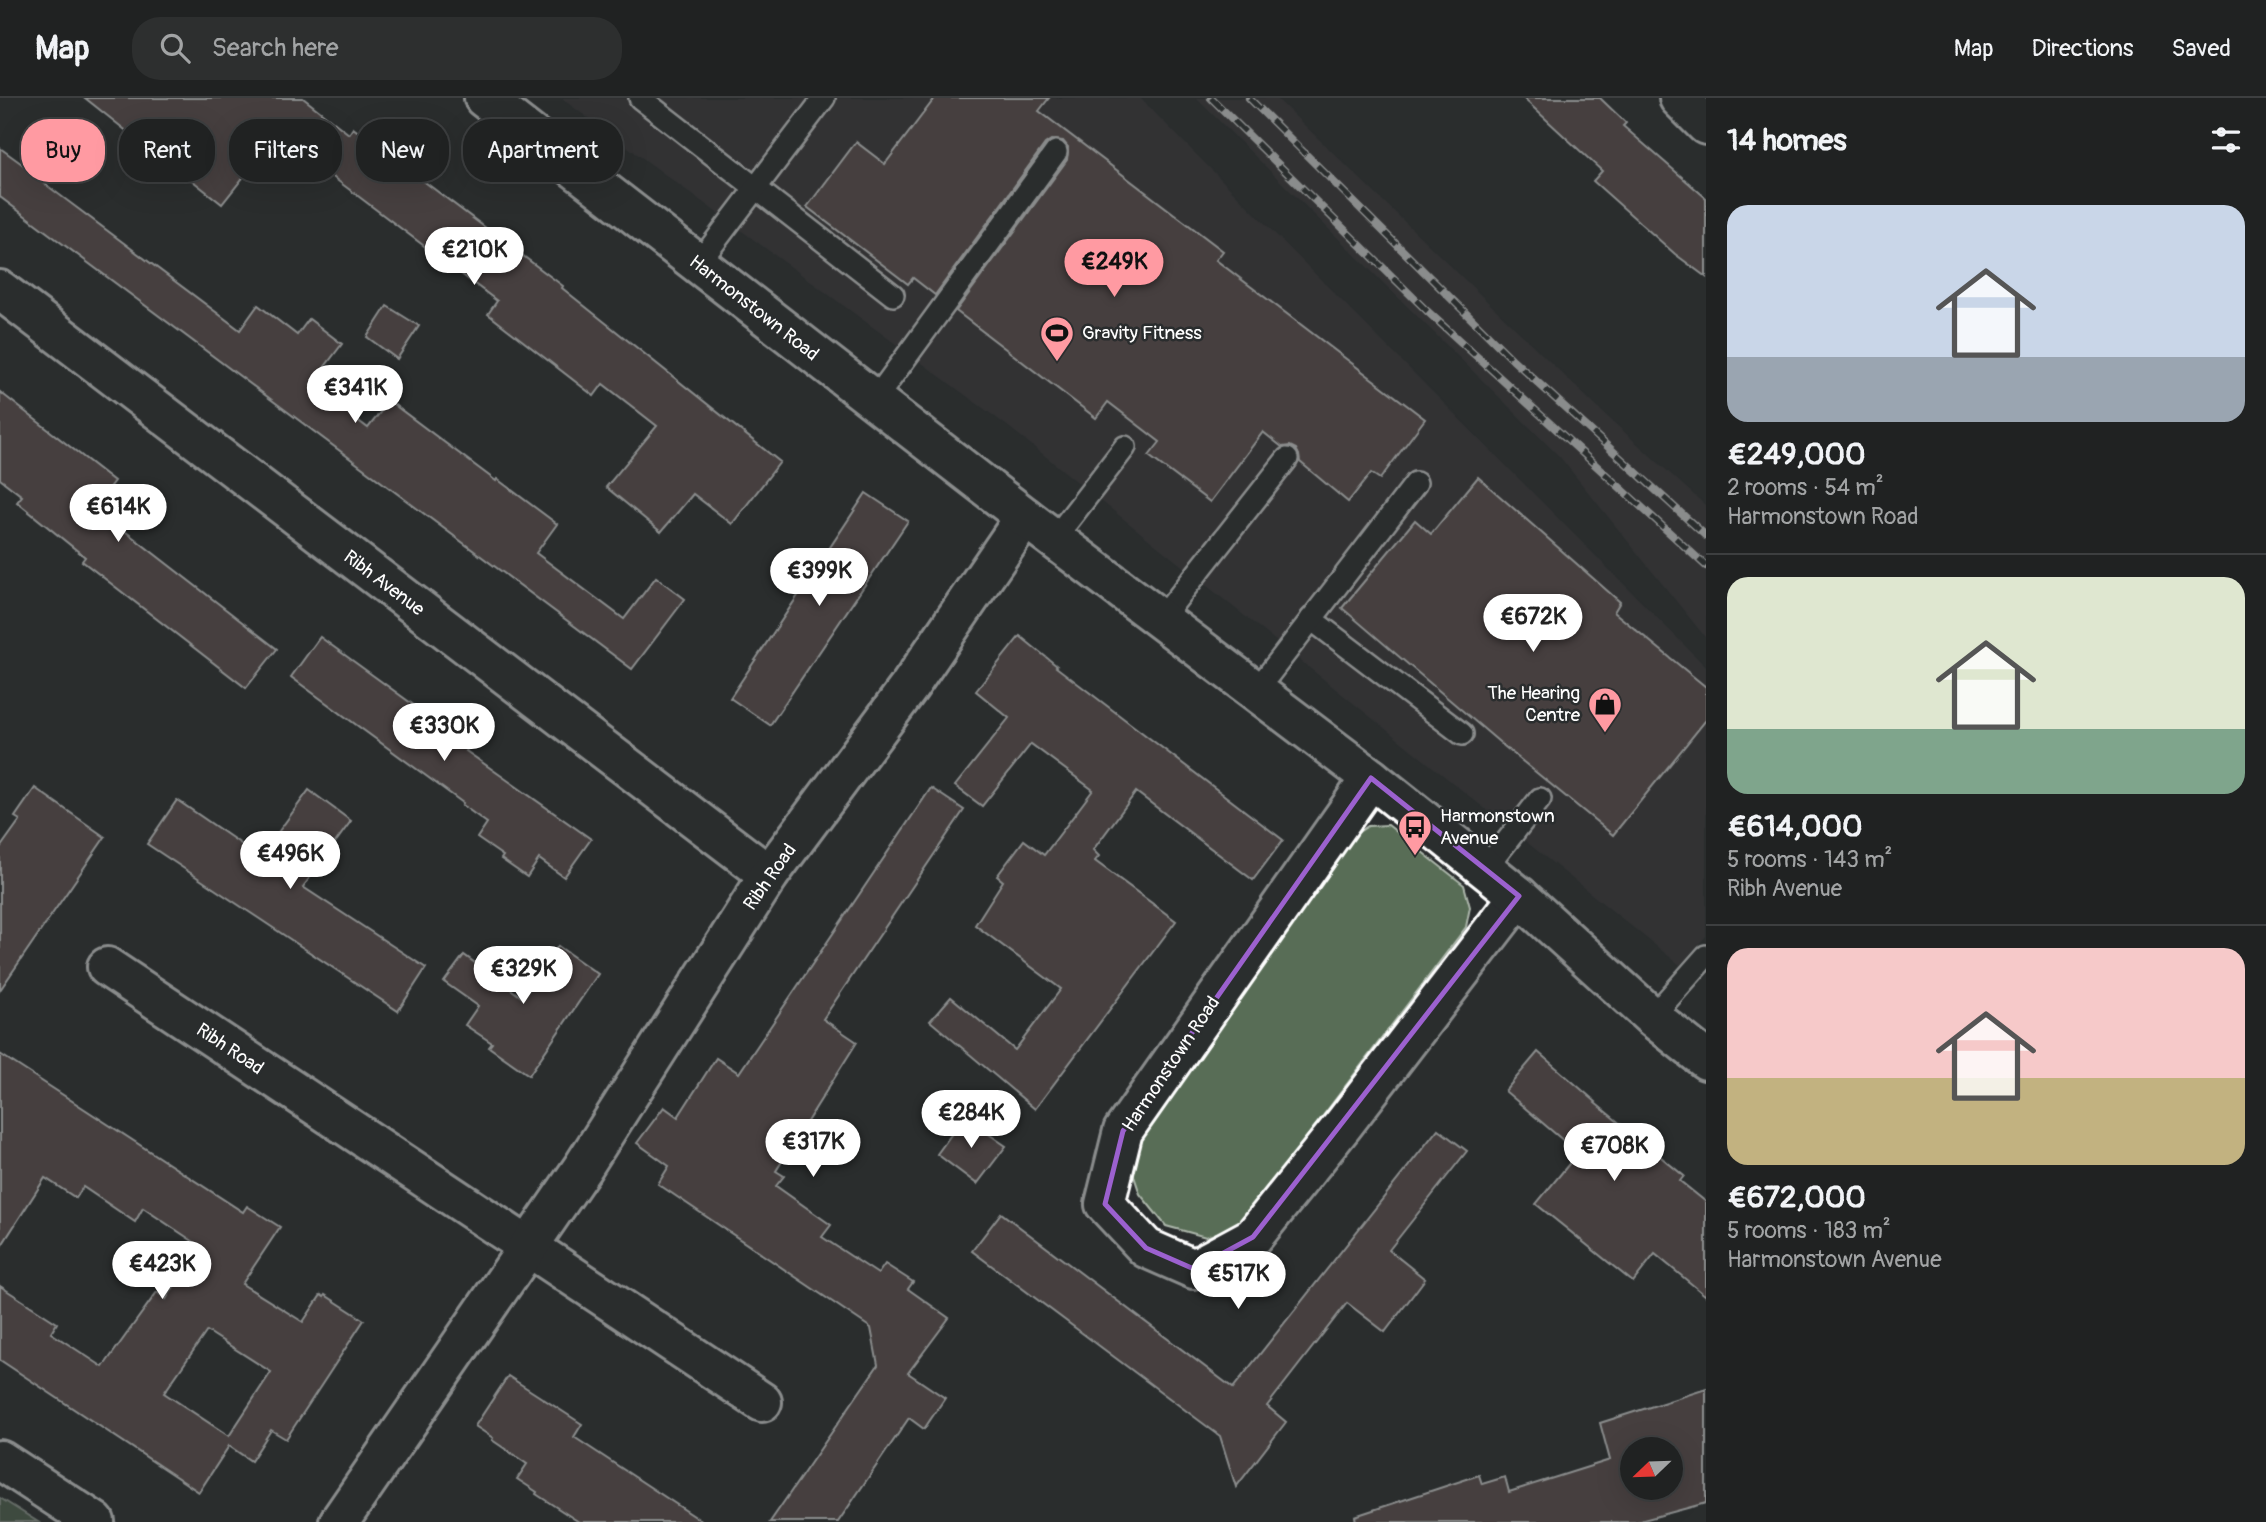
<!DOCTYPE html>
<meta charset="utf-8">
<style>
body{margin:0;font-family:Pangolin,sans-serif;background:#2d2f2f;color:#f1f3f6;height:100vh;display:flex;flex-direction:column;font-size:26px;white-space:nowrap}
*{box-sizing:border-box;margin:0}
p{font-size:23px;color:#a2a4a5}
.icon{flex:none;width:38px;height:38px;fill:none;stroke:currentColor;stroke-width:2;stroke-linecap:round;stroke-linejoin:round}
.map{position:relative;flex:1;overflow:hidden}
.side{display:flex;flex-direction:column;background:#202222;width:560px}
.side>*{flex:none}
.banner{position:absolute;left:21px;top:21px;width:665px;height:63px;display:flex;gap:14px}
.needle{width:46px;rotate:247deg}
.controls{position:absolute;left:1620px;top:1339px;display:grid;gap:14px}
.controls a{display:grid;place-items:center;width:63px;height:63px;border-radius:50%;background:#202222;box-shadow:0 7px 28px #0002,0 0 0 2px #3d3f40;font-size:35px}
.price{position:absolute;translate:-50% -60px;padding:0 16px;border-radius:24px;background:#fff;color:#222;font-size:23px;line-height:46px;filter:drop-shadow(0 2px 4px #0008)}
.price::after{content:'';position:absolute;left:50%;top:42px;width:21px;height:16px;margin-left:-10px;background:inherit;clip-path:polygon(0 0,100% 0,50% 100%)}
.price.selected{background:#ff9aa2;color:#111}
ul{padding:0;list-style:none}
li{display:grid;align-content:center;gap:14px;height:371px;padding:0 21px}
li+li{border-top:2px solid #3d3f40}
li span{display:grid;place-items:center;height:217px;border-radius:21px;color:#555}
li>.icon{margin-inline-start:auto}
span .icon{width:126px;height:126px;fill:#fffc;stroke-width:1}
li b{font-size:30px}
h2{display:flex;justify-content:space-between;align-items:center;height:84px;padding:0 21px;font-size:30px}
.chip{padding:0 24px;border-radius:28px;background:#202222;box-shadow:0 7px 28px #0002,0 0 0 2px #3d3f40;font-size:24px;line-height:63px}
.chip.selected{background:#ff9aa2;color:#111}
header{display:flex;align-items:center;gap:42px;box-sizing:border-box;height:98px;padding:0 35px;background:#202222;border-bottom:2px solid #3d3f40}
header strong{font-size:33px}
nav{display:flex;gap:38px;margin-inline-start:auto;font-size:24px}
.search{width:490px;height:63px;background:#2d2f2f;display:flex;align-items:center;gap:18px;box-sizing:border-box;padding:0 24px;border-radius:28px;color:#a2a4a5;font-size:26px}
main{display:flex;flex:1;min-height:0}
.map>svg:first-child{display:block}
.built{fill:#3d393a}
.green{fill:#596d57;stroke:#acb6ab;stroke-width:2}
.building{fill:#685655;stroke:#fff;stroke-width:2;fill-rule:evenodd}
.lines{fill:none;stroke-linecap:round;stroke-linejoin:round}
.service-casing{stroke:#fff;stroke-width:26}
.minor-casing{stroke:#fff;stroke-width:44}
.tertiary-casing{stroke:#fff;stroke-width:44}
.service{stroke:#2a2d2e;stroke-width:21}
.minor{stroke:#2a2d2e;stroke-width:38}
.tertiary{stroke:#2a2d2e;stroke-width:38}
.rail-casing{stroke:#fff;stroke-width:8}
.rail{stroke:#2a2d2e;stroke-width:5;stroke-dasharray:16;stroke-linecap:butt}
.marked{fill:none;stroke:#9c61cf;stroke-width:5;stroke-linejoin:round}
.labels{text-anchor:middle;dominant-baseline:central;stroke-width:5;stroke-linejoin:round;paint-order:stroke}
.street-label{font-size:19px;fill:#fff;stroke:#2a2d2e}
.poi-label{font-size:19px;fill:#fff;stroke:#2a2d2e;text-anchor:start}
</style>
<header>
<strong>Map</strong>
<div class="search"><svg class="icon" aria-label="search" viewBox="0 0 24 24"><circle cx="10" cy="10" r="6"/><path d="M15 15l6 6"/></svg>Search here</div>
<nav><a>Map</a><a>Directions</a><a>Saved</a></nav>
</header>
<main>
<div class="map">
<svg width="1706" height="1424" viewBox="0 0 1706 1424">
<rect width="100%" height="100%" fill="#2a2d2e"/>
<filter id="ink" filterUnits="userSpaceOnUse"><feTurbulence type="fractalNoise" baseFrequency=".0143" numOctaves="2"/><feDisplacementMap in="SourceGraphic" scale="14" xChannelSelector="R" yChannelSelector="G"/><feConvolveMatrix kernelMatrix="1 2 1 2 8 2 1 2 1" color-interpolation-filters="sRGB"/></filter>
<g filter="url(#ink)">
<g class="built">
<polygon points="561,0 1140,0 1706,569 1706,838 1680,867 1009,329"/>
<polygon points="1196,0 1276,0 1602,314 1706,408 1706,540 1560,359"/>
</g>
<g class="green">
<polygon points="1388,727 1464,787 1470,809 1466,829 1253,1110 1234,1129 1206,1139 1166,1128 1140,1096 1129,1063 1148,1024 1348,741 1368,728"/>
<polygon points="0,1400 38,1424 0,1424"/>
</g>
<g class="building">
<polygon points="85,0 303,0 349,36 353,30 563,188 562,190 780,364 732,426 693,396 661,434 606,389 657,328 603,286 594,298 488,216 497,203 358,98 310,62 308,64 276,38 222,106 179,72 178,74"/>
<polygon points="935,0 1049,0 1039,13 1223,153 1216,162 1425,321 1380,381 1371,375 1348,404 1300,364 1299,357 1296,351 1290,348 1282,349 1263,334 1210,404 1149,358 1160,344 1108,304 1096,320 956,213 1067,62 1068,49 1063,43 1051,42 1045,46 935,197 913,180 908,186 807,109 856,44 885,66"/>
<polygon points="1523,0 1600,0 1626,25 1623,28 1706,100 1706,179 1675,156 1593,83 1602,73"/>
<polygon points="0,50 47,84 45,86 240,232 258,207 297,237 309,221 342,246 311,287 368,330 389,303 496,383 497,381 557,426 536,455 624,521 656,479 685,501 632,571 0,99"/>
<polygon points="387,208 419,228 397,261 367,239"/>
<polygon points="0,294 114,383 94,409 277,551 246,590 82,463 85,459 17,404 22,398 0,381"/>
<polygon points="1478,379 1620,504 1614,514 1706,589 1706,622 1613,737 1505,649 1342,510 1415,422 1431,436"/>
<polygon points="866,395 908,423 770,627 730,600"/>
<polygon points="1020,538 1057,568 1056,569 1283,742 1253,782 1136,694 1093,752 1099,758 1095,763 1176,823 1035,1011 930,923 951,899 1015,952 1061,891 975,827 1003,783 997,778 1024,742 1044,757 1093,692 1031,646 982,708 955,688 1009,620 976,593"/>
<polygon points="320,539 470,648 466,653 591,741 564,779 539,761 527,779 501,761 503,758 477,740 487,725 462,707 463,705 291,579"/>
<polygon points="35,690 105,739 0,892 0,750 20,722 15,719"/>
<polygon points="931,690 964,712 823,921 857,944 776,1073 784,1078 776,1088 831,1127 822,1139 878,1176 885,1166 913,1184 908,1191 949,1220 908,1275 945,1300 924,1331 909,1320 838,1424 770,1424 878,1267 871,1230 658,1086 669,1068 637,1045 664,1009 678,1019 716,960 739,975"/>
<polygon points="309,692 351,723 303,789 426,870 398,913 147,746 177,702 260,759"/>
<polygon points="558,848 598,876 529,977 489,949 492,945 465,927 478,908 444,884 464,857 523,900"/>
<polygon points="1538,954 1596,1004 1595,1005 1684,1078 1680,1083 1706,1104 1706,1198 1655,1156 1633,1184 1536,1106 1578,1055 1505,993"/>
<path d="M0,956l243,158 4,-6 33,21 -38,57 61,38 18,-27 3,2 1,-2 39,25 -78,119 -15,-9 -20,31 -22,-15 -30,46 -199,-132v-74l57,37 -6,10 52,34 54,-75 9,7 34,-53 -57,-38 -8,14 -52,-35 -7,11 -31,-20 -45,70zM207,1233l64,41 -42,64 -65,-43z"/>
<polygon points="964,1019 1006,1048 977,1086 937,1056"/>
<polygon points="1438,1031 1467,1053 1389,1152 1425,1181 1385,1234 1347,1205 1267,1308 1286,1324 1236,1389 1220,1338 972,1153 1001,1115 1233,1290"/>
<polygon points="508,1278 582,1326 574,1339 703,1424 579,1424 536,1396 537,1394 517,1381 527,1366 492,1342 493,1340 475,1328"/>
<path d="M1706,1291v114l-70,19h-280l-1,-6 124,-41 3,9 23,-7 4,15 101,-32 -10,-37zM1633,1351h38v39h-38z"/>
</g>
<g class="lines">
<g class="service-casing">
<g id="service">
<polyline points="640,0 893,197"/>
<polyline points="698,166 824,0"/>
<polyline points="874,303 1056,54"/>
<polyline points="1054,441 1125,349"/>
<polyline points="1161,521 1287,361"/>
<polyline points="1311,521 1462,636"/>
<polyline points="1256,593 1416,385"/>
<polyline points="1485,771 1540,701"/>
<polyline points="1652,919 1706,858"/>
</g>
</g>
<g class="minor-casing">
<g id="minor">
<polyline points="1679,0 1706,27"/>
<polyline points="0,192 769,777"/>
<polyline points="1371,680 1123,1033 1105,1106 1146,1150 1194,1171 1253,1139 1343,1027 1519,798"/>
<polyline points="107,869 762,1304"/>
<polyline points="0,1362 95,1424"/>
<polyline points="339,1424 583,1069 769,777 909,589 1025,419"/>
</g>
</g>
<g class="tertiary-casing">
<polyline id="tertiary" points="484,0 1025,419 1371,680 1519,798 1652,919 1706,962"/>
</g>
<use href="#service" class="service"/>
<use href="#minor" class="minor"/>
<use href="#tertiary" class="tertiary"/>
<g class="rail-casing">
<g id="rail">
<polyline points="1211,0 1427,213 1706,468"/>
<polyline points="1249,0 1513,262 1706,438"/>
</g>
</g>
<use href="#rail" class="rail"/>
</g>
</g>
<path d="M0 0H1706V1424H0ZM1371,680l148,118 -266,341 -59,32 -48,-21 -41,-44 18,-73z" fill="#2a2d2e" fill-opacity=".55" fill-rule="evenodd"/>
<path class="marked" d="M1371,680l148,118 -266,341 -59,32 -48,-21 -41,-44 18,-73z"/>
<defs>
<g id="stadium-pin" transform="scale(1.75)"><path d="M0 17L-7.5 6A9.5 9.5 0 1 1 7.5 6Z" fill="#ff9aa2" stroke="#2a2d2e"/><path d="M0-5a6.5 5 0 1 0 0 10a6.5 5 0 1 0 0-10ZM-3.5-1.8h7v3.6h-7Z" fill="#111"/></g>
<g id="shop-pin" transform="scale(1.75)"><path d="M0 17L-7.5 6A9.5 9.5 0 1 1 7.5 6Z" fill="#ff9aa2" stroke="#2a2d2e"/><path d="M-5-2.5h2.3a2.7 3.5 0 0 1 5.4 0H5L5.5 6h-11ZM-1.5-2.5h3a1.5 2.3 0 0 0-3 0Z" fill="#111"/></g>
<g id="bus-pin" transform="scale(1.75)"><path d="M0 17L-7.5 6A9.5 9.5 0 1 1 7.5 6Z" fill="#ff9aa2" stroke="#2a2d2e"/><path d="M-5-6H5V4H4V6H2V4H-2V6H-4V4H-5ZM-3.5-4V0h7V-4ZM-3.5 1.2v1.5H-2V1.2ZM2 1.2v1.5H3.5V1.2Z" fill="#111"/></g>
</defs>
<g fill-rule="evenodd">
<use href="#stadium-pin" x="1057" y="235"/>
<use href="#shop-pin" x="1605" y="606"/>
<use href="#bus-pin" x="1415" y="729"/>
</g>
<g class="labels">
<g class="street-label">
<text transform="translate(754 210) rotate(38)">Harmonstown Road</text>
<text transform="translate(384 485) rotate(37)">Ribh Avenue</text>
<text transform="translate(770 779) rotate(-55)">Ribh Road</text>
<text transform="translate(230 951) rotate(34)">Ribh Road</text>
<text transform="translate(1171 966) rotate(-56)">Harmonstown Road</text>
</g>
<g class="poi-label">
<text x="1082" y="235">Gravity Fitness</text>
<text x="1580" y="595" text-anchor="end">The Hearing<tspan x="1580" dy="22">Centre</tspan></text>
<text x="1440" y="718">Harmonstown<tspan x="1440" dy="22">Avenue</tspan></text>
</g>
</g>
</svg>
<div class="controls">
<a><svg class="needle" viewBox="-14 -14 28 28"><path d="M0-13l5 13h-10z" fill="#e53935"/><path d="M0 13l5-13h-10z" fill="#a2a4a5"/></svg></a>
</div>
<b class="price" style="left:474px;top:189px">€210K</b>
<b class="price selected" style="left:1114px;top:201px">€249K</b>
<b class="price" style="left:355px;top:327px">€341K</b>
<b class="price" style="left:118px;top:446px">€614K</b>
<b class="price" style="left:819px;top:510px">€399K</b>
<b class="price" style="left:1533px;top:556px">€672K</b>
<b class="price" style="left:444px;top:665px">€330K</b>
<b class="price" style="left:290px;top:793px">€496K</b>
<b class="price" style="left:523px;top:908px">€329K</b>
<b class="price" style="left:971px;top:1052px">€284K</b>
<b class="price" style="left:813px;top:1081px">€317K</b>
<b class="price" style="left:1614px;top:1085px">€708K</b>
<b class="price" style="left:162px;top:1203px">€423K</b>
<b class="price" style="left:1238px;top:1213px">€517K</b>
<div class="banner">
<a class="chip selected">Buy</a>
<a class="chip">Rent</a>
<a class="chip">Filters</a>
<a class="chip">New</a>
<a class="chip">Apartment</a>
</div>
</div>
<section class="side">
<h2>14 homes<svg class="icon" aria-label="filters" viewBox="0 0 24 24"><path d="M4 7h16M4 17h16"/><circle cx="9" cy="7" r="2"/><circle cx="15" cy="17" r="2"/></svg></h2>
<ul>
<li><span style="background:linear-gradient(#c9d6e8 70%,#9aa5b1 0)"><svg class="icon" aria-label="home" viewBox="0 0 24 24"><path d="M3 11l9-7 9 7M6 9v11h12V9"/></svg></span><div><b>€249,000</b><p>2 rooms · 54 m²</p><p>Harmonstown Road</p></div></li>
<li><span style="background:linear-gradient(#dfe7d0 70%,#7fa58c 0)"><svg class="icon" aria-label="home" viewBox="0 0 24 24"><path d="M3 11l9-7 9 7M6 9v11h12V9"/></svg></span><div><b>€614,000</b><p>5 rooms · 143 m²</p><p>Ribh Avenue</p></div></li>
<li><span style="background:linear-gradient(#f6c9c9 60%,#c2b280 0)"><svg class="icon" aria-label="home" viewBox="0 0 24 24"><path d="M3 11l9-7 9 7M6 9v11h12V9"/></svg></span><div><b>€672,000</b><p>5 rooms · 183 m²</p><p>Harmonstown Avenue</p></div></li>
</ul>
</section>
</main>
